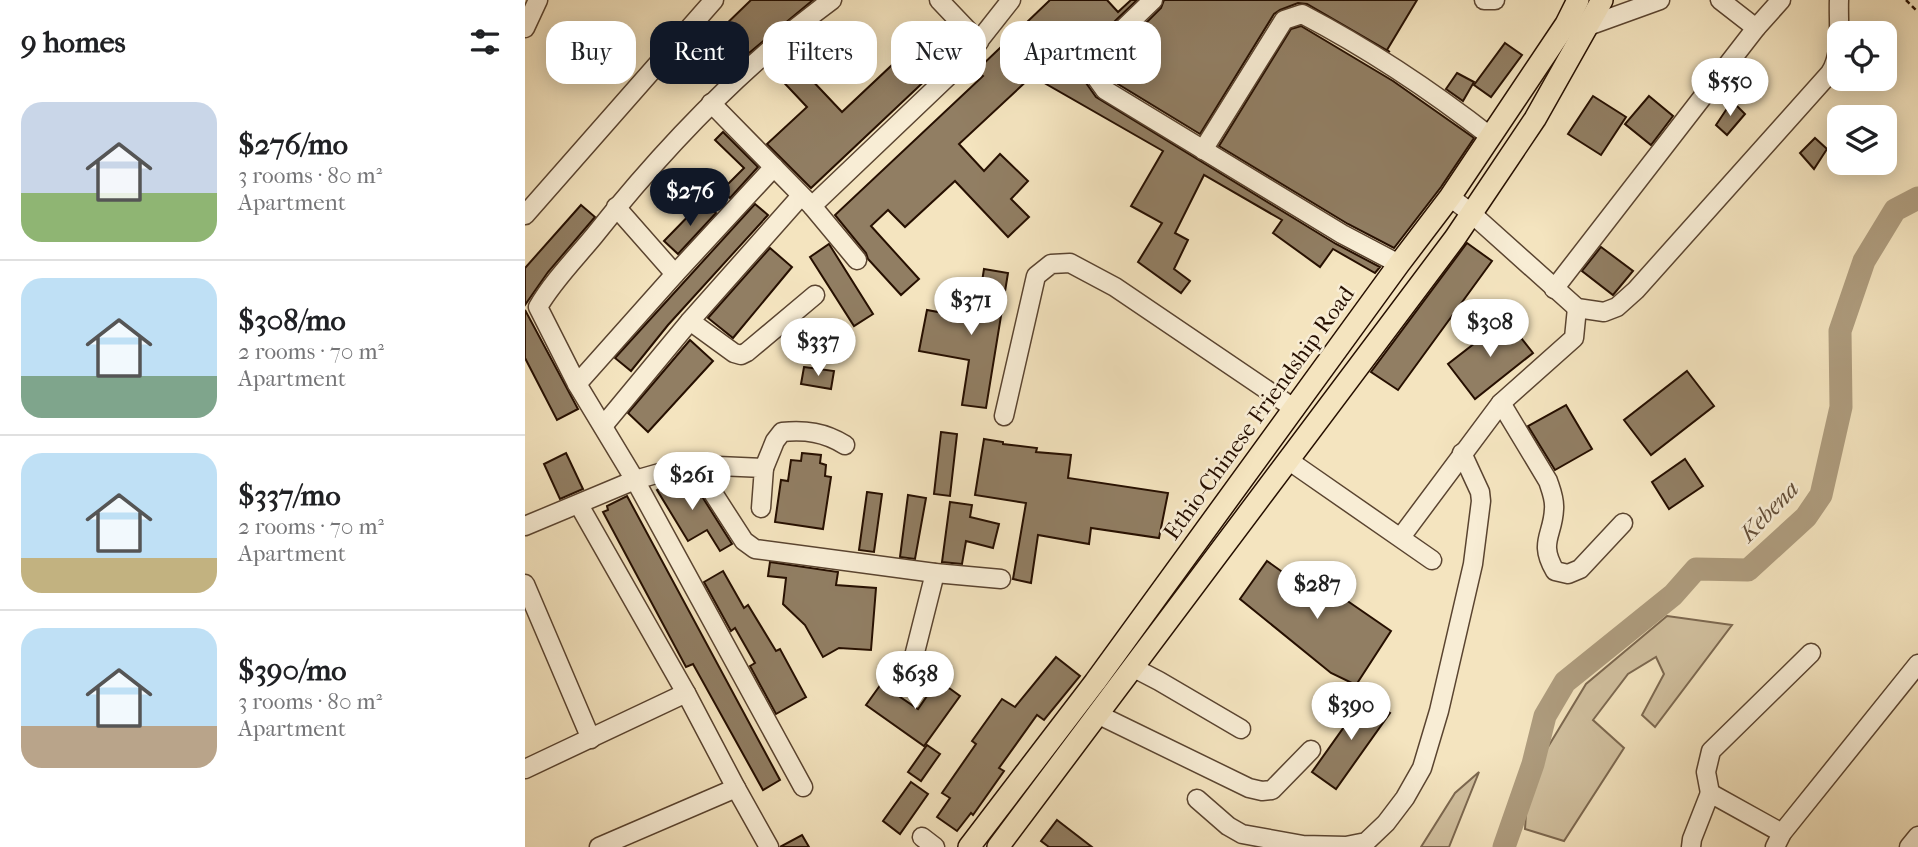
<!DOCTYPE html>
<meta charset="utf-8">
<style>
body{margin:0;font-family:"IM FELL French Canon",serif;background:#f6f6f6;color:#202124;height:100vh;display:flex;flex-direction:column;font-size:26px;white-space:nowrap}
*{box-sizing:border-box;margin:0}
p{font-size:23px;color:#757577}
.icon{flex:none;width:38px;height:38px;fill:none;stroke:currentColor;stroke-width:2;stroke-linecap:round;stroke-linejoin:round}
.map{position:relative;flex:1;overflow:hidden}
.side{display:flex;flex-direction:column;background:#fff;width:525px}
.side>*{flex:none}
.guide{position:absolute;left:21px;top:21px;width:665px;height:63px;display:flex;gap:14px}
.controls{position:absolute;left:1302px;top:21px;display:grid;gap:14px}
.controls a{display:grid;place-items:center;width:70px;height:70px;border-radius:14px;background:#fff;box-shadow:0 4px 18px #0003;font-size:35px}
.price{position:absolute;translate:-50% -60px;padding:0 16px;border-radius:24px;background:#fff;color:#222;font-size:23px;line-height:46px;filter:drop-shadow(0 2px 4px #0008)}
.price::after{content:'';position:absolute;left:50%;top:42px;width:21px;height:16px;margin-left:-10px;background:inherit;clip-path:polygon(0 0,100% 0,50% 100%)}
.price.current{background:#111827;color:#fff}
ul{padding:0;list-style:none}
li{display:flex;align-items:center;gap:21px;height:175px;padding:0 21px}
li+li{border-top:2px solid #e0e0e0}
li span{display:grid;place-items:center;flex:none;width:196px;height:140px;border-radius:21px;color:#555}
li>.icon{margin-inline-start:auto}
span .icon{width:84px;height:84px;fill:#fffc;stroke-width:1}
li b{font-size:30px}
h2{display:flex;justify-content:space-between;align-items:center;height:84px;padding:0 21px;font-size:30px}
.chip{padding:0 24px;border-radius:21px;background:#fff;box-shadow:0 4px 18px #0003;font-size:24px;line-height:63px}
.chip.current{background:#111827;color:#fff}
main{display:flex;flex:1;min-height:0}
.map>svg:first-child{display:block}
.green{fill:#d1c09f;stroke:#7c6850;stroke-width:2}
.lines{fill:none;stroke-linecap:round;stroke-linejoin:round}
.river{stroke:#ae9c7e;stroke-width:23}
.building{fill:#917e63;stroke:#260f00;stroke-width:2}
.minor-casing{stroke:#5a4430;stroke-width:21}
.major-casing{stroke:#260f00;stroke-width:24}
.path{stroke:#260f00;stroke-width:2.5;stroke-dasharray:5 3.5;stroke-linecap:butt}
.minor{stroke:#f8edd5;stroke-width:18}
.major{stroke:#f4e4bf;stroke-width:21}
.labels{text-anchor:middle;dominant-baseline:central;stroke-width:5;stroke-linejoin:round;paint-order:stroke}
.street-label{font-size:23px;fill:#260f00;stroke:#f8edd5}
.water-label{font-size:24px;font-style:italic;fill:#634e39;stroke:#f8edd5}
</style>
<main>
<section class="side">
<h2>9 homes<svg class="icon" aria-label="filters" viewBox="0 0 24 24"><path d="M4 7h16M4 17h16"/><circle cx="9" cy="7" r="2"/><circle cx="15" cy="17" r="2"/></svg></h2>
<ul>
<li><span style="background:linear-gradient(#c9d6e8 65%,#8fb573 0)"><svg class="icon" aria-label="home" viewBox="0 0 24 24"><path d="M3 11l9-7 9 7M6 9v11h12V9"/></svg></span><div><b>$276/mo</b><p>3 rooms · 80 m²</p><p>Apartment</p></div></li>
<li><span style="background:linear-gradient(#bfe0f5 70%,#7fa58c 0)"><svg class="icon" aria-label="home" viewBox="0 0 24 24"><path d="M3 11l9-7 9 7M6 9v11h12V9"/></svg></span><div><b>$308/mo</b><p>2 rooms · 70 m²</p><p>Apartment</p></div></li>
<li><span style="background:linear-gradient(#bfe0f5 75%,#c2b280 0)"><svg class="icon" aria-label="home" viewBox="0 0 24 24"><path d="M3 11l9-7 9 7M6 9v11h12V9"/></svg></span><div><b>$337/mo</b><p>2 rooms · 70 m²</p><p>Apartment</p></div></li>
<li><span style="background:linear-gradient(#bfe0f5 70%,#b9a48a 0)"><svg class="icon" aria-label="home" viewBox="0 0 24 24"><path d="M3 11l9-7 9 7M6 9v11h12V9"/></svg></span><div><b>$390/mo</b><p>3 rooms · 80 m²</p><p>Apartment</p></div></li>
</ul>
</section>
<div class="map">
<svg width="1393" height="847" viewBox="0 0 1393 847">
<rect width="100%" height="100%" fill="#f4e4bf"/>
<filter id="stains"><feTurbulence type="fractalNoise" baseFrequency=".00286" numOctaves="4"/><feColorMatrix values="0 0 0 0 .2 0 0 0 0 .09 0 0 0 0 .02 0 0 0 .5 -.17"/></filter>
<radialGradient id="worn" r=".72"><stop offset=".6" stop-color="#630" stop-opacity="0"/><stop offset="1" stop-color="#630" stop-opacity=".3"/></radialGradient>
<g class="green">
<polygon points="1142,616 1207,625 1130,727 1117,715 1139,674 1131,657 1103,674 1068,720 1099,748 1039,841 1000,829 1003,780 1061,684"/>
<polygon points="954,772 924,847 896,847 930,793"/>
</g>
<g class="lines">
<polyline class="river" points="979,847 1008,764 1020,716 1040,682 1148,595 1171,569 1223,570 1281,517 1296,495 1316,407 1315,331 1339,261 1370,210 1393,198"/>
</g>
<g class="building">
<polygon points="226,0 288,0 218,58 193,32"/>
<polygon points="525,0 582,0 593,12 606,0 612,0 565,45 556,58 555,67 559,80 571,97 811,244 855,267 850,273 808,249 795,267 748,233 757,220 679,175 650,233 663,240 649,269 665,281 656,293 613,262 637,223 606,206 638,151 507,76 434,144 459,171 475,154 503,181 486,199 504,217 483,237 430,181 380,227 363,210 346,226 394,279 376,295 343,259 341,253 310,215 458,76 452,70"/>
<polygon points="639,0 892,0 862,50 865,52 782,4 773,3 755,10 749,14 675,134 588,81 578,66 636,8"/>
<polygon points="776,26 868,81 949,138 916,187 869,248 823,224 694,146 766,29"/>
<polygon points="400,34 424,58 286,188 242,144 282,107 249,72 265,57 317,112"/>
<polygon points="980,43 997,55 966,97 949,85"/>
<polygon points="932,73 949,82 938,101 921,89"/>
<polygon points="1068,96 1101,117 1076,155 1043,134"/>
<polygon points="1124,96 1148,116 1126,145 1100,124"/>
<polygon points="1207,101 1220,114 1202,135 1191,125"/>
<polygon points="198,132 233,167 205,198 197,190 219,168 190,140"/>
<polygon points="1290,138 1302,149 1289,169 1275,153"/>
<polygon points="178,201 191,213 153,254 139,241"/>
<polygon points="230,204 243,215 143,325 106,371 90,358"/>
<polygon points="56,205 70,217 23,272 0,305 0,268"/>
<polygon points="942,243 967,261 873,390 846,372"/>
<polygon points="304,244 348,314 329,326 285,257"/>
<polygon points="1076,247 1108,271 1088,295 1057,271"/>
<polygon points="245,248 267,267 208,338 183,318"/>
<polygon points="459,269 483,273 461,408 437,405 444,360 394,351 402,310 451,319"/>
<polygon points="0,310 53,409 32,420 0,358"/>
<polygon points="981,319 1008,353 950,399 923,364"/>
<polygon points="165,340 188,361 123,432 103,413"/>
<polygon points="279,367 309,371 306,389 276,384"/>
<polygon points="1162,371 1189,406 1126,455 1099,420"/>
<polygon points="1041,405 1067,449 1030,470 1003,426"/>
<polygon points="416,432 432,434 425,496 409,494"/>
<polygon points="459,439 478,442 478,444 512,448 511,452 546,455 543,478 643,493 634,538 566,528 564,544 513,535 506,583 488,579 501,503 450,495"/>
<polygon points="41,453 58,489 35,499 19,464"/>
<polygon points="277,453 296,455 295,463 301,465 300,476 306,477 298,529 250,522 256,480 263,481 266,460 276,461"/>
<polygon points="1160,459 1178,486 1144,509 1127,482"/>
<polygon points="166,479 207,544 195,551 182,530 163,541 132,490 145,482 155,480 157,484"/>
<polygon points="342,492 357,494 349,552 334,550"/>
<polygon points="383,495 401,498 390,559 375,557"/>
<polygon points="102,496 255,780 238,790 168,664 161,667 78,512 83,510 82,506"/>
<polygon points="425,502 447,505 445,517 474,524 468,548 441,541 437,564 417,562"/>
<polygon points="742,561 770,581 779,571 866,631 831,685 806,673 715,599"/>
<polygon points="245,562 313,572 311,585 351,588 346,650 314,648 298,657 280,625 258,604 261,578 243,576"/>
<polygon points="198,571 219,608 223,605 251,651 255,649 281,697 251,714 225,666 230,663 210,628 206,631 179,582"/>
<polygon points="531,657 555,676 519,720 512,715 474,768 479,771 448,815 446,813 432,831 412,817 425,798 417,793 451,744 447,741 477,699 490,707"/>
<polygon points="413,680 435,696 399,746 341,705 356,684 393,709"/>
<polygon points="841,696 865,713 811,789 787,772"/>
<polygon points="402,745 415,754 396,781 383,772"/>
<polygon points="386,782 403,794 375,834 358,821"/>
<polygon points="532,820 567,847 524,847 516,841"/>
<polygon points="277,835 284,847 255,847"/>
</g>
<g class="lines">
<g class="minor-casing">
<g id="minor">
<polyline points="414,0 454,42"/>
<polyline points="628,0 573,53 566,64 570,76 580,90 817,234 874,264"/>
<polyline points="959,0 970,0"/>
<polyline points="1195,0 1231,28"/>
<polyline points="1063,26 1135,0"/>
<polyline points="0,28 13,0"/>
<polyline points="186,103 287,206 332,260"/>
<path d="M678,150l81,-130 18,-6c67,35 130,77 189,123"/>
<path d="M925,197l21,16 106,95 27,4 13,-5 19,-17 194,-217c13,-20 8,-50 9,-73"/>
<polyline points="287,206 434,66 486,0"/>
<polyline points="91,207 150,274"/>
<polyline points="0,215 189,0"/>
<polyline points="1029,289 1231,28 1256,0"/>
<polyline points="165,321 209,353 216,355 222,352 290,295"/>
<polyline points="52,384 150,274 249,167"/>
<path d="M976,403l47,78c3,9 7,18 6,28 -1,27 -16,33 1,62l13,3 12,-5 43,-46"/>
<polyline points="479,416 511,276 526,264 545,263 590,287 770,409"/>
<polyline points="78,426 165,321 275,197"/>
<polyline points="763,460 907,560"/>
<polyline points="170,465 219,541 230,549 410,573 476,579"/>
<path d="M239,468l11,-27 7,-9c24,-2 42,0 63,13"/>
<polyline points="0,526 110,480 138,472 170,465 239,468 236,508"/>
<polyline points="876,537 976,403 1049,338 1052,308"/>
<polyline points="0,584 66,739"/>
<polyline points="607,667 634,681 716,729"/>
<polyline points="382,684 410,573"/>
<polyline points="161,693 211,788"/>
<polyline points="572,714 724,788 737,791 747,790 786,750"/>
<polyline points="0,769 161,693 54,505"/>
<path d="M278,787l-168,-307 -58,-96 -39,-77c15,-26 37,-48 56,-71 70,-88 148,-170 238,-236"/>
<polyline points="1185,793 1181,772 1186,751 1286,653"/>
<polyline points="672,799 703,826 717,834 778,845 821,846 841,842 861,823 880,798 897,768 914,711 948,564 956,501 955,492 937,453"/>
<polyline points="397,837 410,847"/>
<polyline points="74,847 211,788 244,847"/>
<polyline points="1166,847 1167,839 1185,793 1257,833"/>
<polyline points="1250,847 1257,833 1393,664"/>
<polyline points="1384,847 1393,836"/>
</g>
</g>
<g class="major-casing">
<g id="major">
<polyline points="444,847 570,682 874,264 925,197 1041,24 1053,0"/>
<polyline points="473,847 930,238 1010,119 1077,0"/>
</g>
</g>
<polyline class="path" points="1381,0 1393,12"/>
<use href="#minor" class="minor"/>
<use href="#major" class="major"/>
</g>
<g class="labels">
<g class="street-label">
<text transform="translate(734 413) rotate(-54)">Ethio-Chinese Friendship Road</text>
</g>
<g class="water-label">
<text transform="translate(1244 511) rotate(-46)">Kebena</text>
</g>
</g>
<rect width="100%" height="100%" filter="url(#stains)"/>
<rect width="100%" height="100%" fill="url(#worn)"/>
</svg>
<div class="controls">
<a><svg class="icon" aria-label="locate" viewBox="0 0 24 24"><circle cx="12" cy="12" r="6"/><path d="M12 2v4M12 18v4M2 12h4M18 12h4"/></svg></a>
<a><svg class="icon" aria-label="layers" viewBox="0 0 24 24"><path d="M12 4l9 5-9 5-9-5zM3 14l9 5 9-5"/></svg></a>
</div>
<b class="price" style="left:1205px;top:118px">$550</b>
<b class="price current" style="left:165px;top:228px">$276</b>
<b class="price" style="left:446px;top:337px">$371</b>
<b class="price" style="left:965px;top:359px">$308</b>
<b class="price" style="left:293px;top:378px">$337</b>
<b class="price" style="left:167px;top:512px">$261</b>
<b class="price" style="left:792px;top:621px">$287</b>
<b class="price" style="left:390px;top:711px">$638</b>
<b class="price" style="left:826px;top:742px">$390</b>
<div class="guide">
<a class="chip">Buy</a>
<a class="chip current">Rent</a>
<a class="chip">Filters</a>
<a class="chip">New</a>
<a class="chip">Apartment</a>
</div>
</div>
</main>
